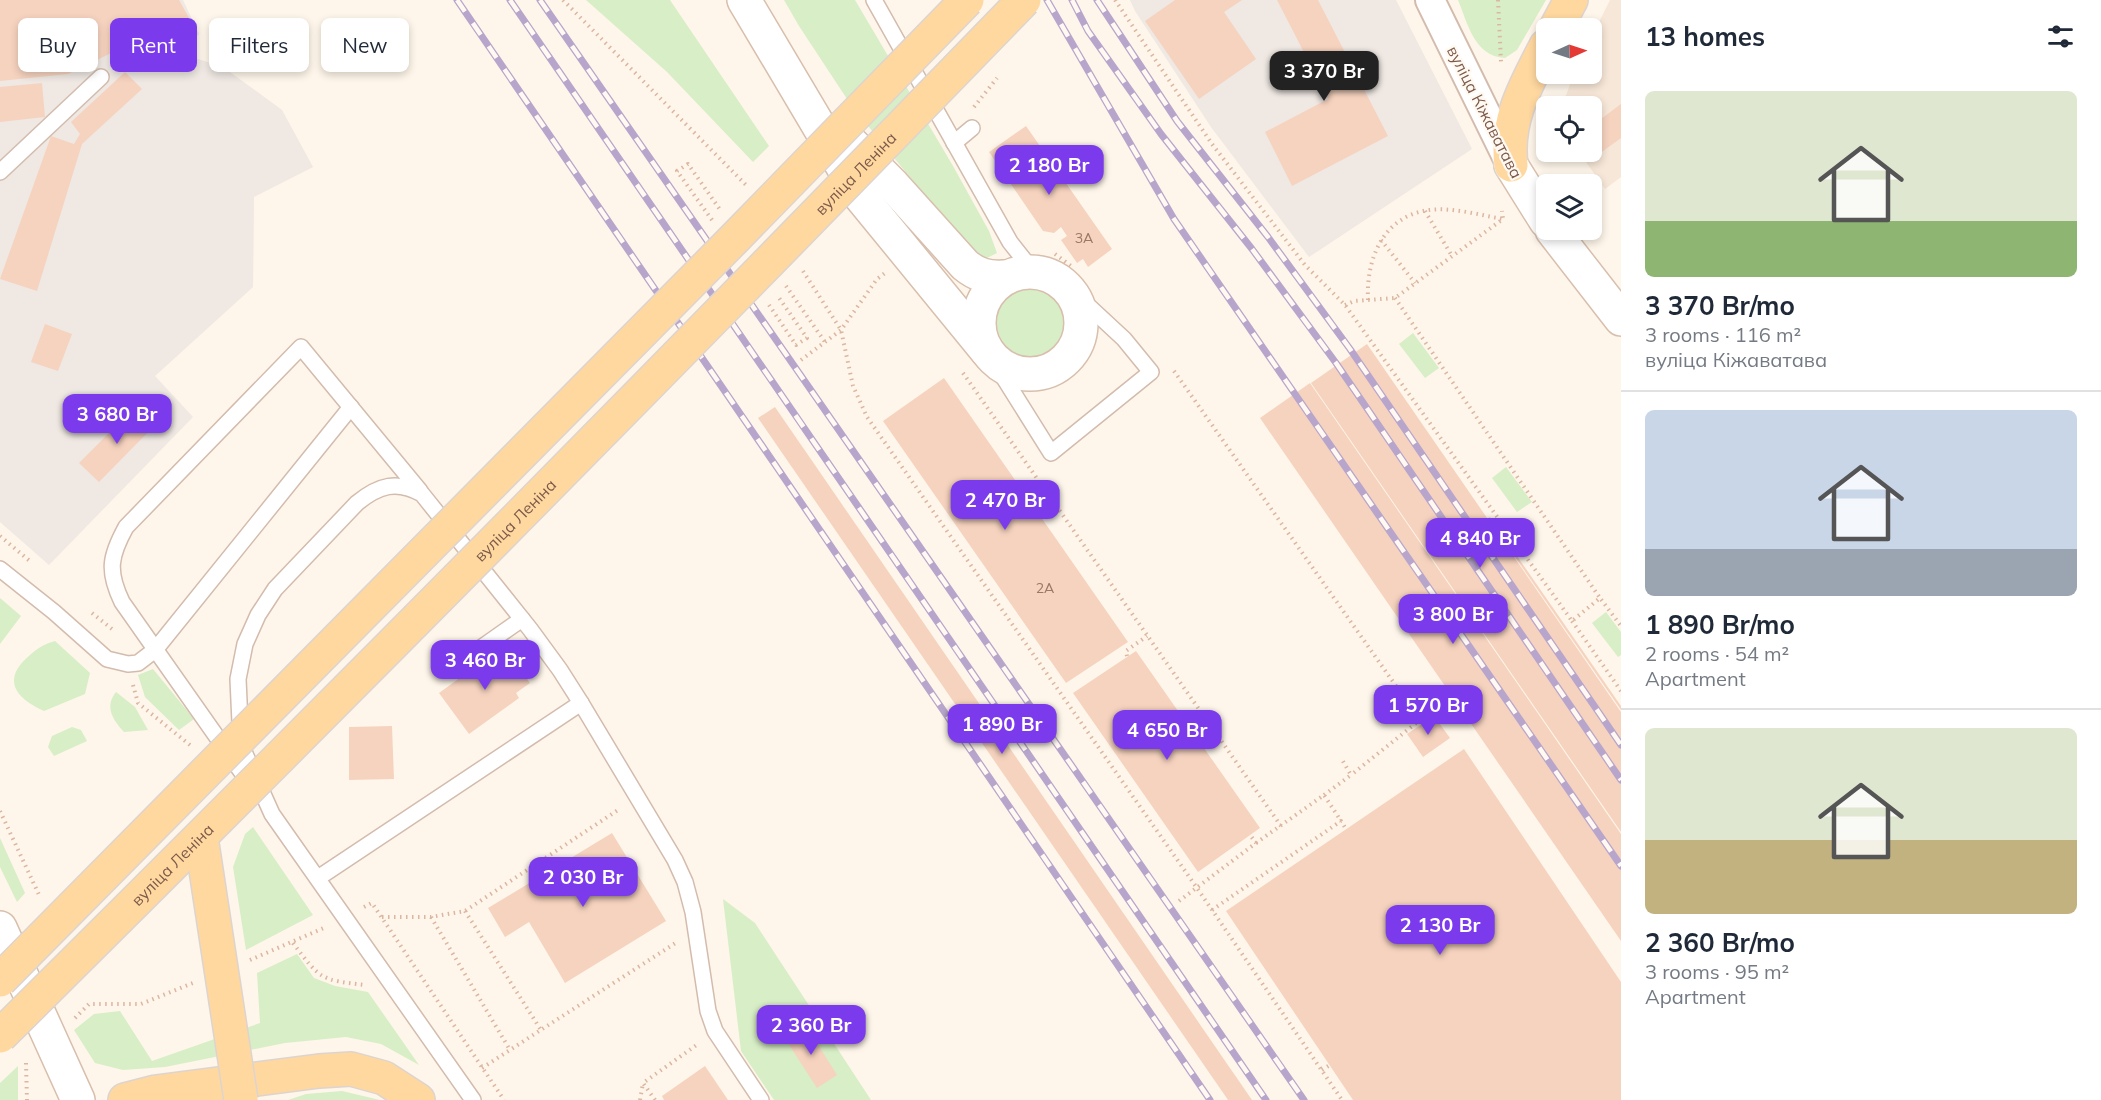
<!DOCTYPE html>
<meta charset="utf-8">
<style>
body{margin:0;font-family:Mulish,sans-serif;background:#f2f2f3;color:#1f2937;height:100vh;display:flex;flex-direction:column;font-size:22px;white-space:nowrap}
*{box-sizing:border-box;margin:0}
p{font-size:20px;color:#747a83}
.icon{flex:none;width:33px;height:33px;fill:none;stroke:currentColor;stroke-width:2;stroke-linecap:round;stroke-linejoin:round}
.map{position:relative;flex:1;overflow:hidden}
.panel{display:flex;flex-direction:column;background:#fff;width:480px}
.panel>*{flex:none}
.hud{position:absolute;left:18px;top:18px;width:570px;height:54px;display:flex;gap:12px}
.needle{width:39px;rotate:87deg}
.controls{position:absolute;left:1536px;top:18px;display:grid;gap:12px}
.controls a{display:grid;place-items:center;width:66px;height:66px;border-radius:9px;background:#fff;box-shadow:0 3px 9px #0003;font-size:30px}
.price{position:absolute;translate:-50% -51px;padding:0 14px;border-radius:12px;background:#7c3aed;color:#fff;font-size:20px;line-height:39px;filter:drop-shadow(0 2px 3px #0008)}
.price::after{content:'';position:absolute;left:50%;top:36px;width:18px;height:14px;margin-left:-9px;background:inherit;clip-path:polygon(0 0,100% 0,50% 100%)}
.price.selected{background:#222;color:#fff}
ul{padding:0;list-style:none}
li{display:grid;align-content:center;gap:12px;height:318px;padding:0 24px}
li+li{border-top:2px solid #e0e1e3}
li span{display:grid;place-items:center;height:186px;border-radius:9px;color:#555}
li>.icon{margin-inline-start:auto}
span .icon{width:108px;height:108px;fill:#fffc;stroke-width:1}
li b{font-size:26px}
h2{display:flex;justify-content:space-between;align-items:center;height:72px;padding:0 24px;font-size:26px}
.pill{padding:0 21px;border-radius:9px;background:#fff;box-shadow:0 3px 9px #0003;font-size:21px;line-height:54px}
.pill.selected{background:#7c3aed;color:#fff}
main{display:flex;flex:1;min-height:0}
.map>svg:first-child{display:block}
.residential{fill:#f7e7d8}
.industrial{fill:#efe8e3}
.green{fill:#d8eec6}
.building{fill:#f6d3bf}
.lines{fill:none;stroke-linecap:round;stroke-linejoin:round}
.lane-casing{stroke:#d3bcae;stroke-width:18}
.street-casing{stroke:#d3bcae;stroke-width:32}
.secondary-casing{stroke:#d8bfad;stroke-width:36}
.primary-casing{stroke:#ddd4d0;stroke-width:36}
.path{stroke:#dcb6a1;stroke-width:4;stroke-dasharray:1.5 4.5;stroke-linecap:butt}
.lane{stroke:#fff;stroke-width:15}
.street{stroke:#fff;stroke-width:28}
.secondary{stroke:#fff;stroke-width:33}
.primary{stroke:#ffd8a0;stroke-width:33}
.rail-casing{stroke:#b8a5cb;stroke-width:7}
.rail{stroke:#fff9f2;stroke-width:4.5;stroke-dasharray:14;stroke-linecap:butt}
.primary-bridge-casing{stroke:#ddd4d0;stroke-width:36;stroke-linecap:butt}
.primary-bridge{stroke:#ffd8a0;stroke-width:33}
.labels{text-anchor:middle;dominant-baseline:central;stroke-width:4.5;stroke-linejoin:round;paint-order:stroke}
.number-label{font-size:14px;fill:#9a7867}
.street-label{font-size:16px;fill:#7c5a4a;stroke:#fff9f2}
</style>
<main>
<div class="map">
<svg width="1621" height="1100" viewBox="0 0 1621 1100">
<rect width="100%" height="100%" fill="#fef6ea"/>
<polygon class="residential" points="1610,0 1621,0 1621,177 1605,189 1579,152 1592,152 1592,106 1565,106 1565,98 1574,74 1592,74 1592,36"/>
<g class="industrial">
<polygon points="0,0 183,0 199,34 179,53 223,67 282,110 313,167 254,197 253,287 155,376 193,417 49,565 0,522"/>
<polygon points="1130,0 1396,0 1472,149 1309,257 1211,127 1135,11"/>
</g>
<g class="green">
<polygon points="586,0 670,0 769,146 753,162 667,72"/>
<polygon points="784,0 855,0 953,166 989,231 997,253 987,258 975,257 851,105 799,26"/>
<path d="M1458,0h88l-29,50 -12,8c-31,-2 -37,-34 -47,-58z"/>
<circle cx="1029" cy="323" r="37"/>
<polygon points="1413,333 1439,368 1425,378 1399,344"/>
<polygon points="1506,467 1532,502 1517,512 1492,478"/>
<polygon points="0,598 21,616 0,644"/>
<polygon points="1606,612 1621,632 1621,655 1618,657 1592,623"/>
<path d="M55,641l35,32 -5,21 -41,17c-29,-13 -43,-32 -14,-56 8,-7 14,-11 25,-14z"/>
<polygon points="153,669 194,719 179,730 145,697 138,675"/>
<path d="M116,692l19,15 13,23 -24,2c-11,-12 -20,-25 -8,-40z"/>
<polygon points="72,727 81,730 87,741 54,756 48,747 52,736"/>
<polygon points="253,827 313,915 246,950 233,867 245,834"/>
<polygon points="0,838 25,893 17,902 0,867"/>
<polygon points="723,899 755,923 871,1100 774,1100 741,1051"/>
<polygon points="297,954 314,978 335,986 368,992 419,1065 381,1044 346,1037 285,1043 165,1067 123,1070 95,1063 74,1030 94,1014 120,1011 152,1061 260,1023 257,973"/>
<polygon points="18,1066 18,1100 0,1100 0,1083"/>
<polygon points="342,1091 380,1100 288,1100 306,1094"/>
</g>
<g class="building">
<polygon points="0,0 179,0 193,25 145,64 134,42 68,74 0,81"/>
<polygon points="1175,0 1242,0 1224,12 1256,59 1199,99 1145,21"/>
<polygon points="1277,0 1318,0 1388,136 1292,186 1265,132 1328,99"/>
<polygon points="125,72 142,89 82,144 37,291 0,279 51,136 74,144 80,134 71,122"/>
<polygon points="42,83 45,117 0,122 0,87"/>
<polygon points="1586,98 1601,119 1621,104 1621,138 1599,154 1592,144 1592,106 1574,106"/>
<polygon points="1026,126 1112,249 1088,267 1083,259 1077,263 1061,240 1067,236 1061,227 1054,233 1043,231 989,152"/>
<polygon points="45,324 72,334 58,371 31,362"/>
<polygon points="1367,344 1621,712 1621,832 1311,383"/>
<polygon points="944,378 1128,642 1066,683 883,421"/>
<polygon points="1310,383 1621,834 1621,941 1260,418"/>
<polygon points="135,407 154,426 99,482 79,463"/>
<polygon points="775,407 1252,1100 1228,1100 758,418"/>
<polygon points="1490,517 1621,706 1621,710 1488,518"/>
<polygon points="507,651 530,683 516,693 519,698 469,734 439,693 490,656 493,661"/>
<polygon points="1136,651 1260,828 1198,872 1073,693"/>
<polygon points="1434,716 1450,738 1423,757 1407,734"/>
<polygon points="392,726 394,779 349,780 349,727"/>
<polygon points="1464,749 1621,982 1621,1100 1353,1100 1226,911"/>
<polygon points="612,833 666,921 565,983 529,922 505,937 488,908"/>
<polygon points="805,1024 837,1075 817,1088 784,1037"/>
<polygon points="705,1066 728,1100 664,1100 662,1096"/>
</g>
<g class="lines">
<g class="lane-casing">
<g id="lane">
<polyline points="874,0 1010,242 1025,261 1039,271"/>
<polyline points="954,143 972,128"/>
<polyline points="0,172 101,77"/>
<polyline points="987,351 1051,453 1151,372 1124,339 1069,288"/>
<polyline points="0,569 54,612 107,659 128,664 138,663 155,650 351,407"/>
<polyline points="451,669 522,619"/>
<path d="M250,784l-128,-182c-15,-31 -12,-46 4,-75l175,-180 119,144"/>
<polyline points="318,878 581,703"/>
<path d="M473,1100l-201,-286 -31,-69 -3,-66 7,-35 13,-29 17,-26 82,-86c22,-18 40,-23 65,-9l108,135 30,41 21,33 94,157 10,22 8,30 15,99 7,20 46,69"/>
</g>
</g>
<g class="street-casing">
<polyline id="street" points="1430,0 1511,165"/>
</g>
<g class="secondary-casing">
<g id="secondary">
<polyline points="744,0 861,197 987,351"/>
<path d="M848,140l45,45 72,80c12,10 23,13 39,12"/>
<polyline points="1511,165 1546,221"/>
<polyline points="1552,230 1621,319"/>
<circle cx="1030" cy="323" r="51"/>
<polyline points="0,928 78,1100"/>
</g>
</g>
<g class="primary-casing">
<g id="primary">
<polyline points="1556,28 1571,0"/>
<path d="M1511,165c-6,-45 15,-80 35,-119"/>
<polyline points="125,1100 156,1092 319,1071 351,1069 384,1078 418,1100"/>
</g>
</g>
<g class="path">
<polyline points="563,0 746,185"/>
<polyline points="1115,0 1212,144 1305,265 1345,305 1572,621 1600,598 1621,626"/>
<polyline points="1498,0 1501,62"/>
<polyline points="974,107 997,78"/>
<polyline points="1425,211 1452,256"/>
<polyline points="712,220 677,171 688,164 721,211"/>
<polyline points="1381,240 1415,283"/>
<polyline points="1055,254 1071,266"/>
<polyline points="803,271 841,330 853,386 867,417 1197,888 1342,1100"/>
<polyline points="786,286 825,342"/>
<polyline points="1395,298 1600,598"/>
<path d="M1368,300c-2,-41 15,-84 61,-90 24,-3 50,5 74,9"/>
<polyline points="769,305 796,345 807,338 777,295"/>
<polyline points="1345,305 1354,301 1395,298 1503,219 1502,211"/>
<polyline points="801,360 841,330 877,279 885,273"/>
<polyline points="1174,371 1420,720 1351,775"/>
<polyline points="963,373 1281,826"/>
<polyline points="0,536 31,562"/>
<polyline points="92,613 112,629"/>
<polyline points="1572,621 1621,691"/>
<polyline points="1127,656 1126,651 1147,636"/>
<polyline points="133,685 138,703 190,745"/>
<polyline points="1324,795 1351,775 1341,758"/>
<polyline points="0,811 40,897"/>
<polyline points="1256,843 1324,795 1341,821"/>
<polyline points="1179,901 1256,843 1250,835"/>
<polyline points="364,907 372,903 504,1100"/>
<polyline points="1212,910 1341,821 1346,829"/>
<polyline points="465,911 541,1030"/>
<polyline points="382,917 431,917 465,911 618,810"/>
<polyline points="431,917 510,1050"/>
<path d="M293,943c27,36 27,37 72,42"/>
<polyline points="250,960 326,927"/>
<polyline points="75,1018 89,1004 141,1004 193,983"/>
<polyline points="26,1063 27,1100"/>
<polyline points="482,1068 677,942"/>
<polyline points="1322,1070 1330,1065"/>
<polyline points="640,1100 643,1083"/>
<polyline points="655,1100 643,1083 698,1044"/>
</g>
<use href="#lane" class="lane"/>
<use href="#street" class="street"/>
<use href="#secondary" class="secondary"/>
<use href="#primary" class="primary"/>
<g class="rail-casing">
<g id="rail">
<polyline points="457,0 1210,1100"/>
<polyline points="510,0 1266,1100"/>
<polyline points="540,0 1304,1100"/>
<polyline points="1047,0 1174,219 1621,866"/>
<polyline points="1072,0 1088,31 1161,134 1252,249 1336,363 1621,780"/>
<polyline points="1097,0 1177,121 1268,237 1350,349 1621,745"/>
</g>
</g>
<use href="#rail" class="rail"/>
<g class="primary-bridge-casing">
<g id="primary-bridge">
<polyline points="201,837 241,1100"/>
<polyline points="0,980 733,240 967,0"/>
<path id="s1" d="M0,1036c345,-342 686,-687 1024,-1036"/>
</g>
</g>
<use href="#primary-bridge" class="primary-bridge"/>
</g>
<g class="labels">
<g class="number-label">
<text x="1084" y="238">3А</text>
<text x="1045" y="588">2А</text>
</g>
<g class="street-label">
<text transform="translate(1485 112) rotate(63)">вуліца Кіжаватава</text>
<text stroke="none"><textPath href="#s1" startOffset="1215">вуліца Леніна</textPath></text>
<text stroke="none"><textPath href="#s1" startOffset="729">вуліца Леніна</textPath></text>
<text stroke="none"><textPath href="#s1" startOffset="243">вуліца Леніна</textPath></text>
</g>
</g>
</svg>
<div class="controls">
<a><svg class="needle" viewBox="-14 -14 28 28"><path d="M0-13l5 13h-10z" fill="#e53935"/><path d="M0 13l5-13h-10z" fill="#747a83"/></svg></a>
<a><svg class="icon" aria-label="locate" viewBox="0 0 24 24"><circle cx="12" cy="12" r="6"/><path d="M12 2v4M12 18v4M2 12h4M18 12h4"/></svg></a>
<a><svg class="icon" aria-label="layers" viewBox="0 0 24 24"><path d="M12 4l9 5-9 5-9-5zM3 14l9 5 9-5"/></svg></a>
</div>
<b class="price selected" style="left:1324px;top:102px">3 370 Br</b>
<b class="price" style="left:1049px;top:196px">2 180 Br</b>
<b class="price" style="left:117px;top:445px">3 680 Br</b>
<b class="price" style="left:1005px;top:531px">2 470 Br</b>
<b class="price" style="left:1480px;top:569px">4 840 Br</b>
<b class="price" style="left:1453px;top:645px">3 800 Br</b>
<b class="price" style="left:485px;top:691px">3 460 Br</b>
<b class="price" style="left:1428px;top:736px">1 570 Br</b>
<b class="price" style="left:1002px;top:755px">1 890 Br</b>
<b class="price" style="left:1167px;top:761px">4 650 Br</b>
<b class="price" style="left:583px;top:908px">2 030 Br</b>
<b class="price" style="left:1440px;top:956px">2 130 Br</b>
<b class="price" style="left:811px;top:1056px">2 360 Br</b>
<div class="hud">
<a class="pill">Buy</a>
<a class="pill selected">Rent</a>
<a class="pill">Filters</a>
<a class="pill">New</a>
</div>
</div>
<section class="panel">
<h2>13 homes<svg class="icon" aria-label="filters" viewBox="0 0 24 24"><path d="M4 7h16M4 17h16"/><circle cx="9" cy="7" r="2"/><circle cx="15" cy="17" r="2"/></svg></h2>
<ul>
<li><span style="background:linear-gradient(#dfe7d0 70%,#8fb573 0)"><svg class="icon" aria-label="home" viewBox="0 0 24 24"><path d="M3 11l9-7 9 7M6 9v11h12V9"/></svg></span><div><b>3 370 Br/mo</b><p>3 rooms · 116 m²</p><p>вуліца Кіжаватава</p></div></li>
<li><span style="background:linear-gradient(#c9d6e8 75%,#9aa5b1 0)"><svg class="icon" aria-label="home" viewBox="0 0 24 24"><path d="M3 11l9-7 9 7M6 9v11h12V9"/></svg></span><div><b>1 890 Br/mo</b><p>2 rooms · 54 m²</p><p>Apartment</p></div></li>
<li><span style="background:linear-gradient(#dfe7d0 60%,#c2b280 0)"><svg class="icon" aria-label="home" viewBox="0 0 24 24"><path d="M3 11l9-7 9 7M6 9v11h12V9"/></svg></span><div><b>2 360 Br/mo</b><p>3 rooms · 95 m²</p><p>Apartment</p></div></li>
</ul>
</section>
</main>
